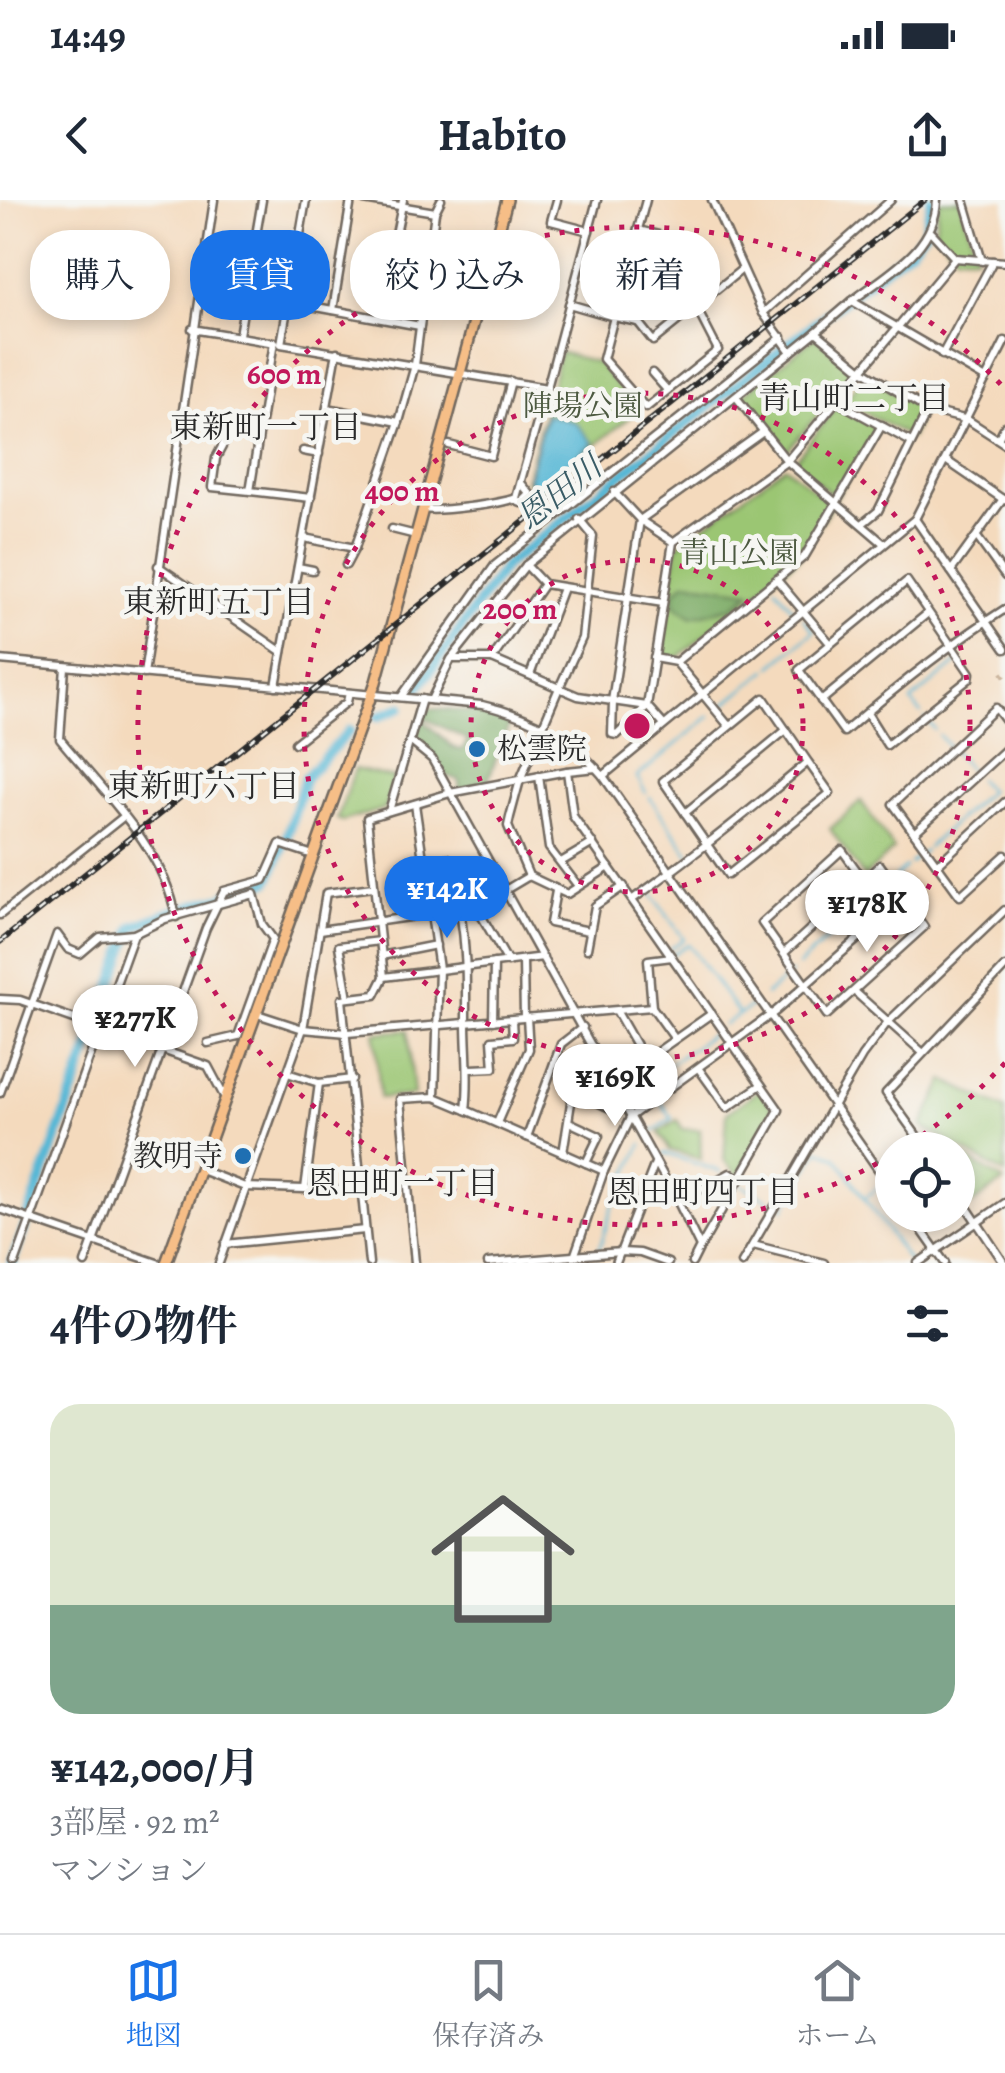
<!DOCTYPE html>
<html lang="ja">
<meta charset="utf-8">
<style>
body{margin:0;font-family:Alegreya,"Noto Serif JP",serif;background:#f6f6f7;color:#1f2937;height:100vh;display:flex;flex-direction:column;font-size:38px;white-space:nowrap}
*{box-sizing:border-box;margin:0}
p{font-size:32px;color:#747a83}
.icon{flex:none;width:55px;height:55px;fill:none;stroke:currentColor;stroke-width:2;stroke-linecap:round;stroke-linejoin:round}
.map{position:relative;height:1063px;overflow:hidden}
.drawer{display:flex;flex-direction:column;background:#fff;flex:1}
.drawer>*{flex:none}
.hud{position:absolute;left:30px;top:30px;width:945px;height:90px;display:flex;gap:20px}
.buttons{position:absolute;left:875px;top:932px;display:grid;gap:20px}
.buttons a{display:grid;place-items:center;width:100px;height:100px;border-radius:50%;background:#fff;box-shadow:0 5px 15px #0003;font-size:50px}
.price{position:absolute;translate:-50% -85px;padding:0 22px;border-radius:35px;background:#fff;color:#222;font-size:32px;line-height:65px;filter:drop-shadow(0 2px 5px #0008)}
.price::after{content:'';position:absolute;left:50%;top:60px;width:30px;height:22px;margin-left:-15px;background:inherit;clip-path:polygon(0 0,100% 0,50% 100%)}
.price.on{background:#1a73e8;color:#fff}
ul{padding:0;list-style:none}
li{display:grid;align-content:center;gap:20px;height:530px;padding:0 50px}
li+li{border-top:2px solid #e0e1e3}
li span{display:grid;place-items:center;height:310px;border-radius:30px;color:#555}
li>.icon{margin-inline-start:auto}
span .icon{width:180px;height:180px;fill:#fffc;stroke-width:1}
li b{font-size:42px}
h2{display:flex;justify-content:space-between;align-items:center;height:120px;padding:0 50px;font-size:42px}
.chip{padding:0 35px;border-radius:40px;background:#fff;box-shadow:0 5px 15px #0003;font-size:35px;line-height:90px}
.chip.on{background:#1a73e8;color:#fff}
.status{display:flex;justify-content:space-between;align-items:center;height:70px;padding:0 50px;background:#fff;direction:ltr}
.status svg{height:28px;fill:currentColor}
header{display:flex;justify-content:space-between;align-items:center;height:130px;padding:0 50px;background:#fff;font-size:45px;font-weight:700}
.tab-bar{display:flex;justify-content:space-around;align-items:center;height:140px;border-top:2px solid #e0e1e3;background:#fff;font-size:28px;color:#747a83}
.tab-bar a{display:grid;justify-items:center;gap:5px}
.tab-bar .on{color:#1a73e8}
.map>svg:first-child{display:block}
.green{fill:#9bc673;stroke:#63784f;stroke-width:2.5}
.forest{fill:#7cab65;stroke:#546b48;stroke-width:2.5}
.water{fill:#56b7d5;stroke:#407180;stroke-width:2.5}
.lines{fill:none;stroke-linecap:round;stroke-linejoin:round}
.stream{stroke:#56b7d5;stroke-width:2.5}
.river{stroke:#56b7d5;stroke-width:10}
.minor-tunnel{stroke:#ccb7a0;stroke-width:6;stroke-dasharray:6 3;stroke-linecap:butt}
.minor-casing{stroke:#71685e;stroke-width:11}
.highway-casing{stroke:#71685e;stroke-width:14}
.minor{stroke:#fff;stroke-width:6}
.highway{stroke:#f6be87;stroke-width:9}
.rail-casing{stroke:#2b2b2b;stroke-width:6}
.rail{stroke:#f6f6f2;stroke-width:2.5;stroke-dasharray:8;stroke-linecap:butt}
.ring{fill:none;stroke:#c2185b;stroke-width:5;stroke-dasharray:5 10}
.poi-dot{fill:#1f6fb2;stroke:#f6f6f2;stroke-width:4}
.labels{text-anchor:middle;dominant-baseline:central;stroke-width:9;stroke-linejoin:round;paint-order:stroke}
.park-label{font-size:30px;fill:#4d5a41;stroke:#f6f6f2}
.poi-label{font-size:30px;fill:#2b2b2b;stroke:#f6f6f2;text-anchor:start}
.neighbourhood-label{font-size:32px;fill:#2b2b2b;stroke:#f6f6f2}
.water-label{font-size:32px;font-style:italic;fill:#3a5c66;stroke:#f6f6f2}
.centre{fill:#c2185b;stroke:#f6f6f2;stroke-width:5}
.ring-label{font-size:30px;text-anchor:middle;font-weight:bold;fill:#c2185b;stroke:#f6f6f2;stroke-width:9;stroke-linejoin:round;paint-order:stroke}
</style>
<div class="status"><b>14:49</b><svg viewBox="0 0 49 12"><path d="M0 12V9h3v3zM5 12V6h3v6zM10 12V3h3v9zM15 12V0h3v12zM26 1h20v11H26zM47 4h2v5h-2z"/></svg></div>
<header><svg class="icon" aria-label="back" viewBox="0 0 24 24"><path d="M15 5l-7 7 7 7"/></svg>Habito<svg class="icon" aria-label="share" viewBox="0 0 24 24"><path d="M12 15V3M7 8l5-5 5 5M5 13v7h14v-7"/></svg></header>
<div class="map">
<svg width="1005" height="1063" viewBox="0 0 1005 1063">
<rect width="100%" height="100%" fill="#f6f6f2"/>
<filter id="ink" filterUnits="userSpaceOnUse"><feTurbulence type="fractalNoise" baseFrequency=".01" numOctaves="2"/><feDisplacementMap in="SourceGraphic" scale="20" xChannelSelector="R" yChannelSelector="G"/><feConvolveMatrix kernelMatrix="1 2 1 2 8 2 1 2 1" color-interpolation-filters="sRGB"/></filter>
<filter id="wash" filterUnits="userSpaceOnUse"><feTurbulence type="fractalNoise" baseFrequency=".0048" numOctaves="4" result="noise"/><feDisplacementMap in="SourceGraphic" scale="40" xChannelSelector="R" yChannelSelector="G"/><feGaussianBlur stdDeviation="2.25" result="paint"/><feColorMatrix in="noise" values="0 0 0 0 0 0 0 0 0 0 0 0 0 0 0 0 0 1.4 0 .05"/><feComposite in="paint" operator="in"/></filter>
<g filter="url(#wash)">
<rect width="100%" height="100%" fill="#f4dabd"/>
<g class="green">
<polygon points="960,0 977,56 956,55 935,32 939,1"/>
<polygon points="815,137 856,171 786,252 743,195"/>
<polygon points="560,152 598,163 638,210 536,294 526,280"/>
<polygon points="865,175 923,209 911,238 844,201"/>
<polygon points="838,205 878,228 836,298 794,262"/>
<polygon points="785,266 832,305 799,358 675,460 662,458 677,346"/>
<polygon points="355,569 394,578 385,609 343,621 337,619"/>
<polygon points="861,601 894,649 864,677 830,629"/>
<polygon points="408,830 414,895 380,898 375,833"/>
<polygon points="944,880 1005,909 1005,974 922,926"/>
<polygon points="760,889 775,912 739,976 724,960 727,913"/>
<polygon points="677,920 683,929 700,930 701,959 670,950 659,932"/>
<polygon points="958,953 1004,981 970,1006 958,989"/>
</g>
<g class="forest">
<polygon points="686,382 751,391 733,407 691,417 674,404 675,391"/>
<polygon points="426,508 487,513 511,520 487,583 459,590 459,580 443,575 433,557 415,542 421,519 454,548 462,550 468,540 422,517"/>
</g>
<polygon class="water" points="546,214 575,222 593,243 537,289 528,279"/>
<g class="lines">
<g class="stream">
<polyline points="775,387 794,410"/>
<polyline points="994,420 1005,413"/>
<polyline points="772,466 814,431 803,418"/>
<polyline points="719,509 767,470"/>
<polyline points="921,513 911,501 959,461"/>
<polyline points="925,518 935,530"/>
<polyline points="939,535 949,547"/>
<polyline points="953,551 973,573"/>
<polyline points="646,593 637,577 710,516"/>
<polyline points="650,598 689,654"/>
<polyline points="928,647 989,591 978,579"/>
<polyline points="910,663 924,651"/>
<polyline points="894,678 906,667"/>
<polyline points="651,693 684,739 671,748"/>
<polyline points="673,754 688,744 739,814 724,825"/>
<polyline points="798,766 887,684"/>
<polyline points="766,795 791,773"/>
<polyline points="741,814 753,805"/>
<polyline points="654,894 646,881 718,830"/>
<polyline points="647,936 672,918 661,902"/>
<polyline points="664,953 721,972"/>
<polyline points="740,984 770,1001"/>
<polyline points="792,994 819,950 836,957 910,1063"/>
<polyline points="866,997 881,985"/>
<polyline points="784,1009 790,999"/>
<polyline points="599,1049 613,1005 642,944"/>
<polyline points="595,1063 597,1059"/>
</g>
<g class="river">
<polyline points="417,490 505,366 911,48 925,31 931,0"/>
<polyline points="378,517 401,507"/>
<polyline points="285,642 305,578 350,530"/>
<polyline points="226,695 268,682 282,649"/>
<polyline points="176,710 219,698"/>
<polyline points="98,824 133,727 173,711"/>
<polyline points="28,1017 96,829"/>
<polyline points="12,1063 27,1022"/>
</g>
</g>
</g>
<g filter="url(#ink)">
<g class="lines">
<polyline class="minor-tunnel" points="1002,476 1005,474"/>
<g class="minor-casing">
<g id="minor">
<polyline points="306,0 281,144 547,188 597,0"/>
<polyline points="364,0 435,12"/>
<polyline points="557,0 551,21 589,31"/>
<polyline points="646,0 614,117 638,122 653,141 741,70"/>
<polyline points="712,0 763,113 791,152"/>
<path d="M937,0c-2,50 -49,73 -85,101l134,78"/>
<polyline points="964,0 982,61"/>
<polyline points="932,33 955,58"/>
<polyline points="289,102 420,126"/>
<polyline points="569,104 614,117 603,159 646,208 718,150 659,35 638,30"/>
<polyline points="333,110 351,0"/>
<polyline points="763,113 891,0"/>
<polyline points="379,118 403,0"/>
<polyline points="637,122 646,107"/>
<polyline points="192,129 275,143"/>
<polyline points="816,132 852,101"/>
<polyline points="239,135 262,0"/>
<polyline points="274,142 250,291 311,298"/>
<polyline points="942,155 993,61"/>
<polyline points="652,173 667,190"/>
<polyline points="736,197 787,261 883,343"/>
<polyline points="836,201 911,242"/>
<polyline points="327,208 399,222 415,165 435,12 441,0"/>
<polyline points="998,239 1005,226"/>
<polyline points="449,245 491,256 511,181"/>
<polyline points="303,251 319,254"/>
<polyline points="947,261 1004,300"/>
<polyline points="250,291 212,287 216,258 234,224 259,228"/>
<polyline points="514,300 521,303 530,294 521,283"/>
<path d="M423,309c15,3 77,-5 93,-11l31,-110"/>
<polyline points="915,319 1005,449"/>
<polyline points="862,324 878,311 928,210"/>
<polyline points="392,329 416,335"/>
<polyline points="977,337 1005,376"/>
<polyline points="304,338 355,348 399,222"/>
<polyline points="673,342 640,320 763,232"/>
<polyline points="346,365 355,348"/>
<polyline points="526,365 544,384 663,403"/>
<polyline points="158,366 282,452"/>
<polyline points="298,367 313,370"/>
<polyline points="951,371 1003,299"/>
<polyline points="777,380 829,442"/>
<polyline points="654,458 676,462"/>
<polyline points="452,459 492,459 559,488 582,438 593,336 579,319"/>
<polyline points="492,459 544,384"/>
<path d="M0,460l482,45c49,11 88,33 121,71l289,413"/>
<path d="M65,467l-5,72c43,53 104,109 116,178"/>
<polyline points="144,474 214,0"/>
<polyline points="530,475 563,388"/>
<polyline points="276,486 337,152"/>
<polyline points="401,497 495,365 782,137"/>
<polyline points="431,500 451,459 526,365 816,132 862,170 955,58 1005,62"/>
<polyline points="612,501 640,320 614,292"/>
<polyline points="821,501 928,413"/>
<polyline points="613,502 612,534 617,535 647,506 673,342 787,261 862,170 928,210 968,220 1005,244"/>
<path d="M867,513l20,32 82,-66 1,-6 -63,-92 -108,89 45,62c51,-44 104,-87 161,-123"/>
<polyline points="1005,520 996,508 893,604 960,696 1005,655"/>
<polyline points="728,525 676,462 805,356 882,225"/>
<polyline points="410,541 432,559 678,1002 700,1047 692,1063"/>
<polyline points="295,543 347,502 349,493"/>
<polyline points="596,568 567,571 573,616 779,910 701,1046"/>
<polyline points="539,576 549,648 578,686"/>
<polyline points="603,576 915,319 1005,141"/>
<polyline points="415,604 439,769 435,897"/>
<polyline points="389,611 422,499"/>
<polyline points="685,613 786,530"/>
<polyline points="914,633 1005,550"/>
<polyline points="423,661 448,658 508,762"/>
<polyline points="561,662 593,643"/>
<polyline points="937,665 1005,602"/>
<polyline points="609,667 567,694 529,676 508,626 510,617 520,580 559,488 578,496 647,506 663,524"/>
<polyline points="556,691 550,723 589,731"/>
<path d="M633,699c61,-43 118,-89 175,-137l22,31 -102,82 -65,-94 101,-83 44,64"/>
<polyline points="0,715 123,617"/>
<polyline points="320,730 477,707 529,676"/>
<polyline points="587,749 595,706 624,686"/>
<polyline points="784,753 880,665 924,727 827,815 762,723 842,650 863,679"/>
<polyline points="381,756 436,745"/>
<polyline points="672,757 648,760 652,807 675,839"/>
<polyline points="523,760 524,818"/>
<polyline points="384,777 543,757"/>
<polyline points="855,792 922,852"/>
<polyline points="348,798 339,746 380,741"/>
<polyline points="0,799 20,800 208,866 225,898"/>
<polyline points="617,812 645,861"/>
<polyline points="257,814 303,829 347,833 652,807"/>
<polyline points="493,821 494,763"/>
<polyline points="208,843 238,836"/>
<polyline points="471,869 494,868 492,840 513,838 512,820"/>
<polyline points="699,869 727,908 761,885"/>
<polyline points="287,873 319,883 352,879"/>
<polyline points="613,883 711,814"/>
<polyline points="573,891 612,909 619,896"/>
<polyline points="0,893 57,734 68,749 80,754 100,737 134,734 165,719 254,694 262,724 273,739 238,836"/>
<polyline points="466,910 604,971"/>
<polyline points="569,922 599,936 586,963"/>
<polyline points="497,923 529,849 527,818"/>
<polyline points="527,937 561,844 583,827"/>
<polyline points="927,950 886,893 1005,767"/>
<polyline points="563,953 573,890 592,846"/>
<polyline points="201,970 245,987 362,991"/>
<polyline points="305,989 319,883"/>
<polyline points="958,994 1004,1063"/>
<polyline points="678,1002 730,973 740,979"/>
<polyline points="0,1009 157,1063"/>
<polyline points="911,1015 945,1063"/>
<polyline points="225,1044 365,1030"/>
<polyline points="753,1045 824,1063"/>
<polyline points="574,1057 604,971 631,916 776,811 903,699"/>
<polyline points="15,1063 134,734"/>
<polyline points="85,1063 206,728 224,691 264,680 280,644 313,655"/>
<polyline points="219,1063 303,829 326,693 373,687"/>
<polyline points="369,1063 342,799 375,795 384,777 367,618 450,593 567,571"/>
<path d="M415,1063l-15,-164 35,-2 31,13c4,-31 0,-58 0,-88 0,-42 1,-70 -6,-112"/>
<polyline points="488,1063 621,1052 640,1053 668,1063"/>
<polyline points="616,1063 655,963"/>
<polyline points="742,1063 862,856 887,823 1005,710"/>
<polyline points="918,1063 1005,1003"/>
</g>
</g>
<g class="highway-casing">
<polyline id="highway" points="166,1063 376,482 507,0"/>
</g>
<use href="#minor" class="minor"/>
<use href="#highway" class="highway"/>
<g class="rail-casing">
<polyline id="rail" points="0,742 925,0"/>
</g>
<use href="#rail" class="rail"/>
</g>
</g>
<g class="ring">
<circle cx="637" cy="526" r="166"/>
<circle cx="637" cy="526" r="333"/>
<path d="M1005 863A499 499 0 0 1 901 949M890 956A499 499 0 1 1 1005 189"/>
</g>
<g class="poi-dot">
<circle cx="477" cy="549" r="10"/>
<circle cx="243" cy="956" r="10"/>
</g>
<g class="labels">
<g class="park-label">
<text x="583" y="206">陣場公園</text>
<text x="739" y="353">青山公園</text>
</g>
<g class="poi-label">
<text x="497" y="549">松雲院</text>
<text x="223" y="956" text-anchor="end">教明寺</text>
</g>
<g class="neighbourhood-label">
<text x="854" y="198">青山町二丁目</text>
<text x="266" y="227">東新町一丁目</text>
<text x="219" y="402">東新町五丁目</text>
<text x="204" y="586">東新町六丁目</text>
<text x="403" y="983">恩田町一丁目</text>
<text x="703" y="992">恩田町四丁目</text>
</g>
<g class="water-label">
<text transform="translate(559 292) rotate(-38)">恩田川</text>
</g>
</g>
<circle cx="637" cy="526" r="15" class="centre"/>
<g class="ring-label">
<text x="284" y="184">600 m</text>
<text x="402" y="301">400 m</text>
<text x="520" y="419">200 m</text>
</g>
</svg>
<div class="buttons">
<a><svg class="icon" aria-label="locate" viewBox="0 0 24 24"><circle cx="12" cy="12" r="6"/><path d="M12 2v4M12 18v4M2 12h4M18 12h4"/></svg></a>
</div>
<b class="price on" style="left:447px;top:741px">¥142K</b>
<b class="price" style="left:867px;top:755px">¥178K</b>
<b class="price" style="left:135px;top:870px">¥277K</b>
<b class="price" style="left:615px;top:929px">¥169K</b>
<div class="hud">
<a class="chip">購入</a>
<a class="chip on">賃貸</a>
<a class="chip">絞り込み</a>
<a class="chip">新着</a>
</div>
</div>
<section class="drawer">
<h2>4件の物件<svg class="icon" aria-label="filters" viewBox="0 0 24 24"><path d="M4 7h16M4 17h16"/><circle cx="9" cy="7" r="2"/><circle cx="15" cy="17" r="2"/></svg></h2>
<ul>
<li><span style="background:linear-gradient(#dfe7d0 65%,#7fa58c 0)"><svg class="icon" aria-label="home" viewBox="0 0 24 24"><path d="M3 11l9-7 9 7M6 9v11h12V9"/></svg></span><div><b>¥142,000/月</b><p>3部屋 · 92 m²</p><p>マンション</p></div></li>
</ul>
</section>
<nav class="tab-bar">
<a class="on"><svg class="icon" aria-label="map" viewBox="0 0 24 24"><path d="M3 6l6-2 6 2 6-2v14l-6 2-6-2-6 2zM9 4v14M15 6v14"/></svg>地図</a>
<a><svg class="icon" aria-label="saved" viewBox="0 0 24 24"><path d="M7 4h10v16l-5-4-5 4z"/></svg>保存済み</a>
<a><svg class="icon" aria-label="home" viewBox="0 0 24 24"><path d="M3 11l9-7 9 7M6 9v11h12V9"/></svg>ホーム</a>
</nav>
